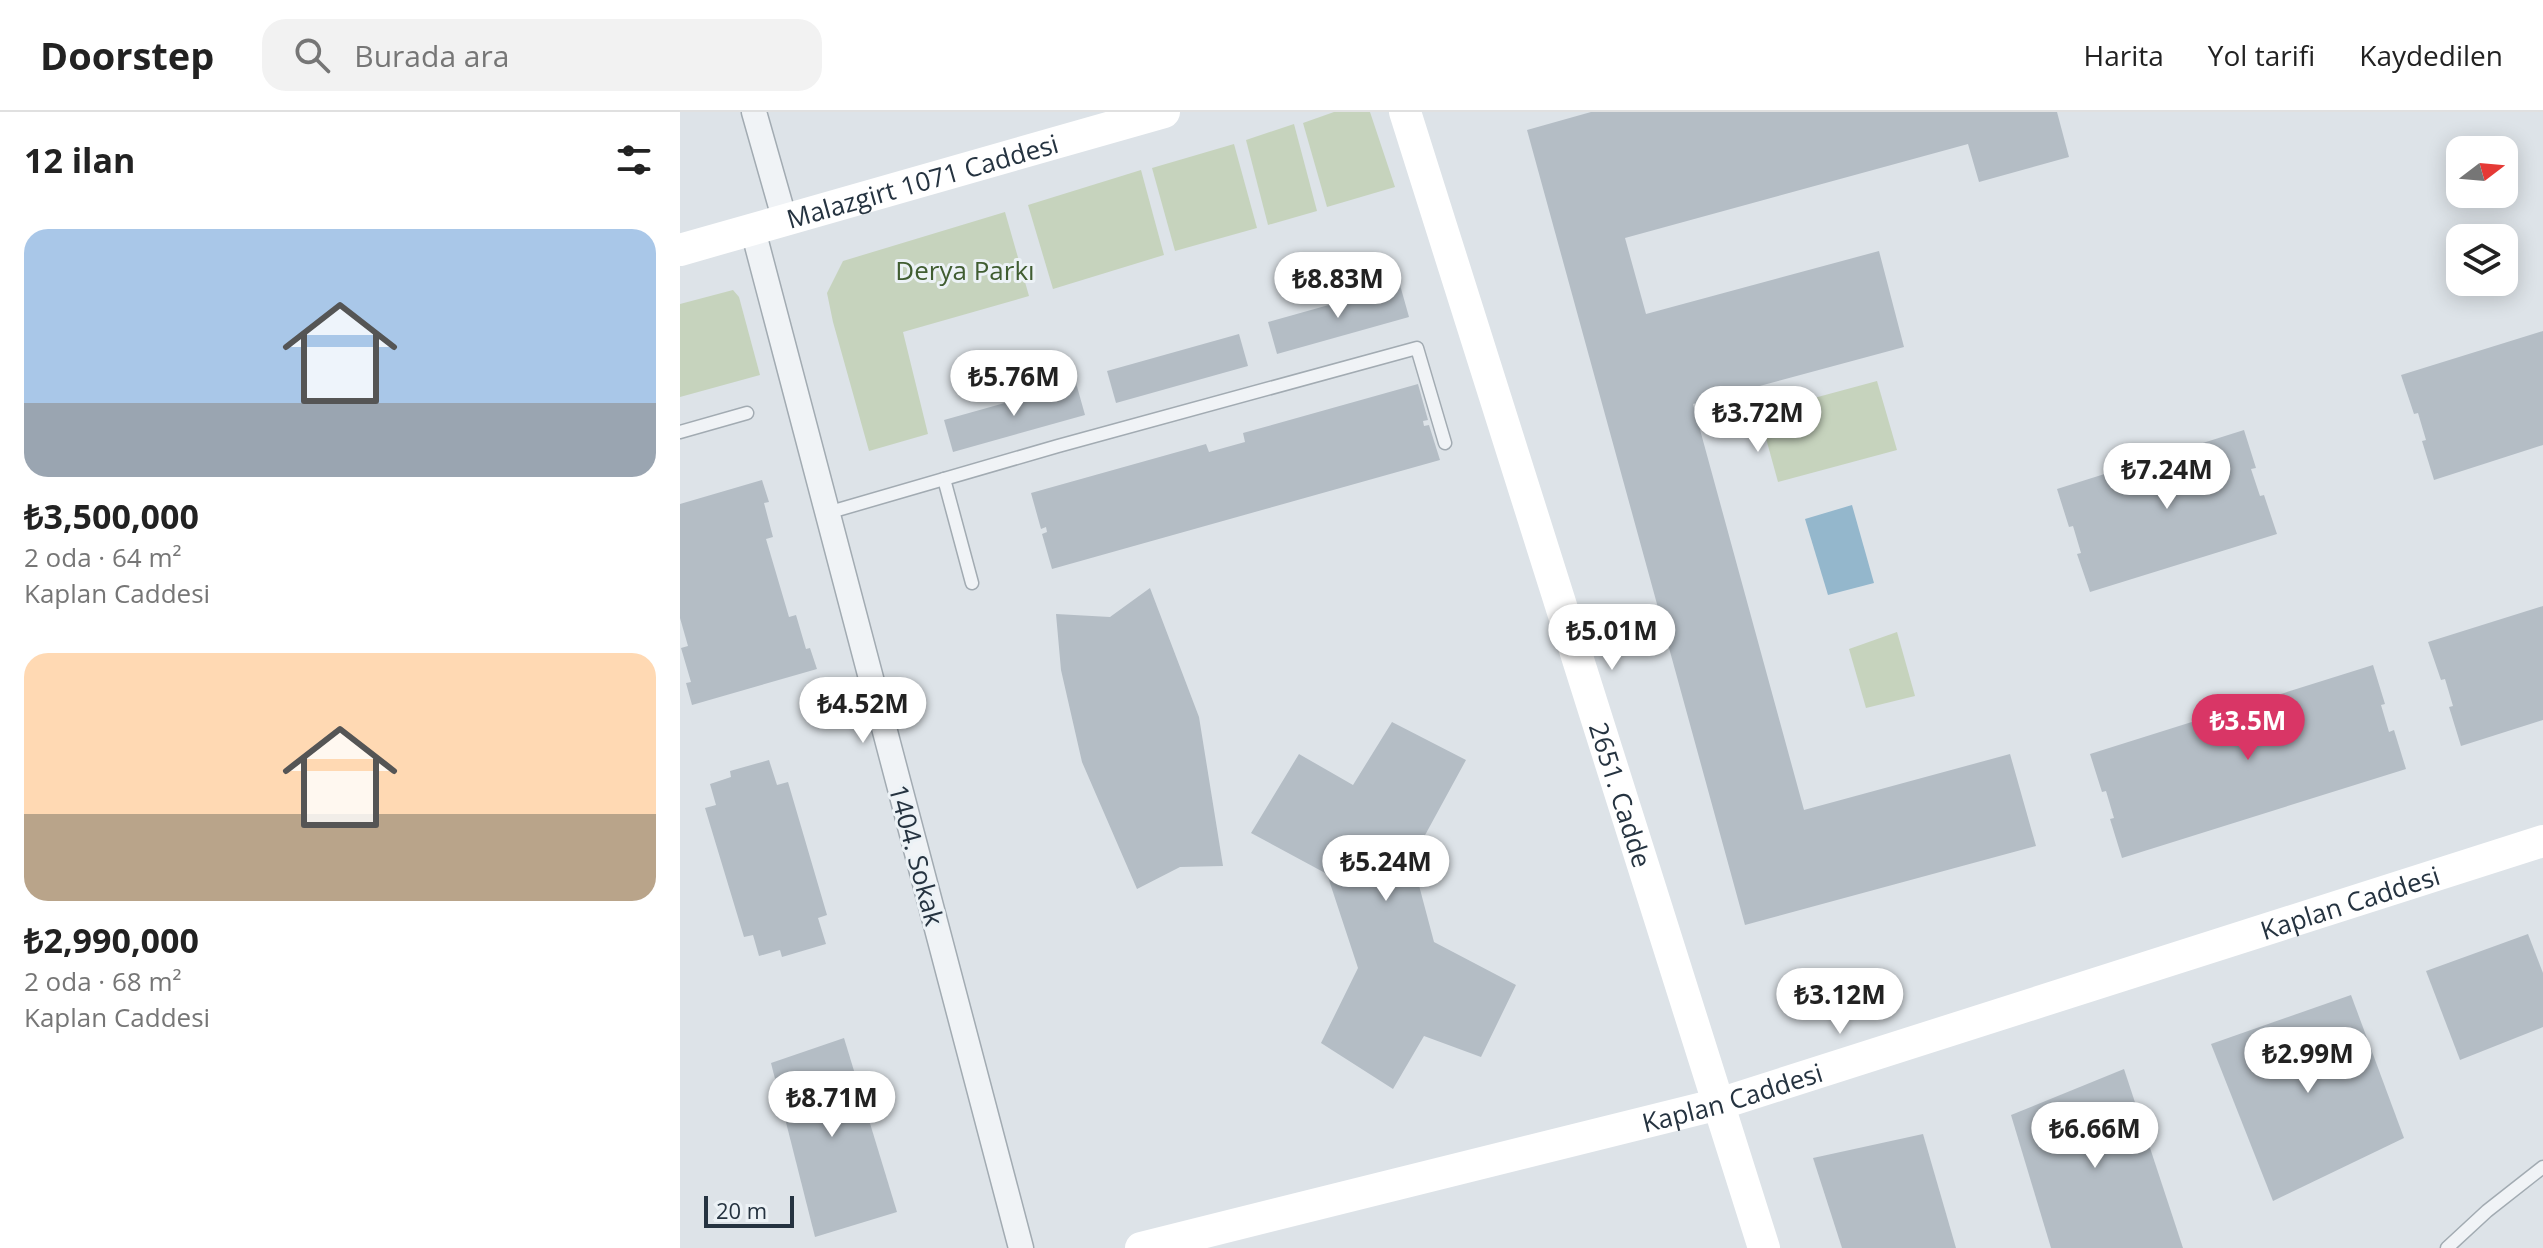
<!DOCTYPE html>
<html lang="tr">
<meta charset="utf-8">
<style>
body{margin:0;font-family:"Open Sans",sans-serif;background:#f2f2f2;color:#222;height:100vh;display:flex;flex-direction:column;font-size:30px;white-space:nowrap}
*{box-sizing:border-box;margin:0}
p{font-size:26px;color:#767676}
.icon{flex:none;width:44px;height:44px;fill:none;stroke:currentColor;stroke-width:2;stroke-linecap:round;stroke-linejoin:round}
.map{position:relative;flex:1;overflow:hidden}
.details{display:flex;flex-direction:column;background:#fff;width:680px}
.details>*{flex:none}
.needle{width:52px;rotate:74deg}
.fabs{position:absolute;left:1766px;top:24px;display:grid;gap:16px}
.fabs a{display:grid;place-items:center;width:72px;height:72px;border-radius:16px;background:#fff;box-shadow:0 4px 20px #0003;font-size:40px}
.scale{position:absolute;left:24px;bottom:20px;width:90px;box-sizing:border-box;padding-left:8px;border:4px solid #253340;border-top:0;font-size:22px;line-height:28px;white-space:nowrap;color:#253340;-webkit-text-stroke:6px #ecf2f6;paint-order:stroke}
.price{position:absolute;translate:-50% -68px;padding:0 18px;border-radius:28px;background:#fff;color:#222;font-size:26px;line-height:52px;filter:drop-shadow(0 2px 4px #0008)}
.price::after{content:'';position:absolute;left:50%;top:48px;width:24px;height:18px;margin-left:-12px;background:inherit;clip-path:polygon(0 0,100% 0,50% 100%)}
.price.selected{background:#d93666;color:#fff}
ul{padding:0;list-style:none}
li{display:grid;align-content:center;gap:16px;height:424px;padding:0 24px}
li span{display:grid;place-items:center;height:248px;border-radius:24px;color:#555}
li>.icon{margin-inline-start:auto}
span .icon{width:144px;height:144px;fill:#fffc;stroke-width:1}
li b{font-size:34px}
h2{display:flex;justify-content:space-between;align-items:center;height:96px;padding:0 24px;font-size:34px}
header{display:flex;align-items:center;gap:48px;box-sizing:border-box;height:112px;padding:0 40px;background:#fff;border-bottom:2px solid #e0e0e0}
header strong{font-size:38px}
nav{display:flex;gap:44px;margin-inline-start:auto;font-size:28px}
.search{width:560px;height:72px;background:#f2f2f2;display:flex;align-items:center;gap:20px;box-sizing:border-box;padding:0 28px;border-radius:24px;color:#767676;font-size:30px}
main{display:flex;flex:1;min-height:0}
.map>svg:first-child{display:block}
.green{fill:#c6d3bd}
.water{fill:#94b7cc}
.building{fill:#b4bdc5}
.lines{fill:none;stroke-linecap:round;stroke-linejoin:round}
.lane-casing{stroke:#a2abb2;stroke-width:15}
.street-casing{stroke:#a2abb2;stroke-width:27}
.lane{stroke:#f0f3f6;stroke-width:12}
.street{stroke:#f0f3f6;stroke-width:24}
.secondary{stroke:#fff;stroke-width:32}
.labels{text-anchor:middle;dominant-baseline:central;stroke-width:6;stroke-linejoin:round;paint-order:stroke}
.street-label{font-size:26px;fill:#253340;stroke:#ecf2f6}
.park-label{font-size:26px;fill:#405d31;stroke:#ecf2f6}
</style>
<header>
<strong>Doorstep</strong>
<div class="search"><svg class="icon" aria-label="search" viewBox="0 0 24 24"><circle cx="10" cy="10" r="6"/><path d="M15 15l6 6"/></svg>Burada ara</div>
<nav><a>Harita</a><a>Yol tarifi</a><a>Kaydedilen</a></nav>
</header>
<main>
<section class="details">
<h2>12 ilan<svg class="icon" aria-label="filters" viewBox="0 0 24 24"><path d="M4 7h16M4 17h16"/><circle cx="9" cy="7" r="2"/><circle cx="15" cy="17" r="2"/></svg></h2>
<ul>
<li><span style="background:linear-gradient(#a9c7e8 70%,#9aa5b1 0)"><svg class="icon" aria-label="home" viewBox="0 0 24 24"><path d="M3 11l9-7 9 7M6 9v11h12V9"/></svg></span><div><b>₺3,500,000</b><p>2 oda · 64 m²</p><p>Kaplan Caddesi</p></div></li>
<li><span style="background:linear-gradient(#ffd9b3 65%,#b9a48a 0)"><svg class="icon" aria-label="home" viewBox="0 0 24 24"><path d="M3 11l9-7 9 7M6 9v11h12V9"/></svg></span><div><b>₺2,990,000</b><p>2 oda · 68 m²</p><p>Kaplan Caddesi</p></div></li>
</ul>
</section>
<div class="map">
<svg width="1863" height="1136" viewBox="0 0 1863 1136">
<rect width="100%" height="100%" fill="#dde3e8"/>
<g class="green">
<polygon points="654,0 690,0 715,75 647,95 623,11"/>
<polygon points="614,12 637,99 588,113 566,28"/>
<polygon points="554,32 577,116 495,139 472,56"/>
<polygon points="461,58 484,143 373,177 348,93"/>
<polygon points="325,100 349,184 223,220 248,322 189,339 153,210 147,181 163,149"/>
<polygon points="53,178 59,185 80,263 0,285 0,192"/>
<polygon points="1197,269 1217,338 1098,370 1079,301"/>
<polygon points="1217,520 1235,584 1186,596 1169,537"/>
</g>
<polygon class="water" points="1172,393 1194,471 1148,483 1125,407"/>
<g class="building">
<polygon points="911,0 1377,0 1389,45 1299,70 1288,32 945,126 966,202 1199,139 1224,235 1013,292 1124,698 1330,642 1356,734 1065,813 847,18"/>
<polygon points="720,173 729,205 597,242 588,210"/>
<polygon points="1863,219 1863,333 1754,368 1742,329 1746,328 1738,301 1734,302 1721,263"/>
<polygon points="559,222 568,254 436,291 427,259"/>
<polygon points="396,271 405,303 273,340 264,308"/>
<polygon points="738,272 748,308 743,309 744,314 749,313 760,348 372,457 362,422 367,420 366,415 361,417 351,381 526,332 529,340 565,330 563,321"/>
<polygon points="1564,318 1576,356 1571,357 1580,384 1584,383 1597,422 1410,480 1397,442 1401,441 1393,414 1389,415 1377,377"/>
<polygon points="82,368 89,390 84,391 93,425 86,427 109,505 116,503 126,537 130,536 137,557 12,593 6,571 11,570 1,536 8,534 0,506 0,392"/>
<polygon points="470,476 519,605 543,754 500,755 457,777 402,650 381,558 376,502 430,505"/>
<polygon points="1863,494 1863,608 1781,634 1769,595 1773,594 1765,567 1761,568 1748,530"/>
<polygon points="1693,553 1705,592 1701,593 1709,620 1714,618 1726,657 1442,746 1430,707 1434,706 1426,679 1422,680 1410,642"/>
<polygon points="712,610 786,648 732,747 754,830 836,873 801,945 744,924 713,977 641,931 678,856 647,762 571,721 619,642 673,673"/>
<polygon points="89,648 97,673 108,670 147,803 138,806 146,832 102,845 100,838 79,844 73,823 64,825 25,696 36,693 30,672 51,665 50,659"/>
<polygon points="1848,822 1863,861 1863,915 1780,948 1746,859"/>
<polygon points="1671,883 1724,1026 1593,1089 1531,932"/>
<polygon points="164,926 217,1100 135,1125 91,951"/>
<polygon points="1444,957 1503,1136 1371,1136 1331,1003"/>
<polygon points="1243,1022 1276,1136 1162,1136 1133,1046"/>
</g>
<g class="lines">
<g class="lane-casing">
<g id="lane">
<polyline points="0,320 67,301"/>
<polyline points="264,367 292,471"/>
<polyline points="147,401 378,334 737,236 765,331"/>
<polyline points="1767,1136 1807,1099 1863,1055"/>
</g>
</g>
<g class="street-casing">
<g id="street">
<polyline points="74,0 105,109"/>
<polyline points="73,118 341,1136"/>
</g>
</g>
<use href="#lane" class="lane"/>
<use href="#street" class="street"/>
<g class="secondary">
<path id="s1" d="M725,0l359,1136"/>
<path id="s2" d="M0,138l484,-138"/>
<path id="s3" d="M461,1136l578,-144 824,-263"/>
</g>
</g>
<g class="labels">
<g class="street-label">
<text stroke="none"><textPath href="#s2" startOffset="252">Malazgirt 1071 Caddesi</textPath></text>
<text stroke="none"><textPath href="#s1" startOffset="716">2651. Cadde</textPath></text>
<text transform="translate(237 743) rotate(75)">1404. Sokak</text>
<text stroke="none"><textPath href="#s3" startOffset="1258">Kaplan Caddesi</textPath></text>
<text stroke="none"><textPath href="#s3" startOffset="610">Kaplan Caddesi</textPath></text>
</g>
<g class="park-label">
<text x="285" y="158">Derya Parkı</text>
</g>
</g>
</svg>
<div class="fabs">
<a><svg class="needle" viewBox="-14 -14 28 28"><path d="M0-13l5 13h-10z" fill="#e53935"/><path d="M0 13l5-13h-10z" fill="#767676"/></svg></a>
<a><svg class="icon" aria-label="layers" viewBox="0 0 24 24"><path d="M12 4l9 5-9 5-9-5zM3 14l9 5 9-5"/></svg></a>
</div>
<div class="scale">20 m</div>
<b class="price" style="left:658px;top:208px">₺8.83M</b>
<b class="price" style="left:334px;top:306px">₺5.76M</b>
<b class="price" style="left:1078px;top:342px">₺3.72M</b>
<b class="price" style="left:1487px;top:399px">₺7.24M</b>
<b class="price" style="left:932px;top:560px">₺5.01M</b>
<b class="price" style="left:183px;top:633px">₺4.52M</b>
<b class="price selected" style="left:1568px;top:650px">₺3.5M</b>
<b class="price" style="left:706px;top:791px">₺5.24M</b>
<b class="price" style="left:1160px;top:924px">₺3.12M</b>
<b class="price" style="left:1628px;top:983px">₺2.99M</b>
<b class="price" style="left:152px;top:1027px">₺8.71M</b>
<b class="price" style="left:1415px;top:1058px">₺6.66M</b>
</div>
</main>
